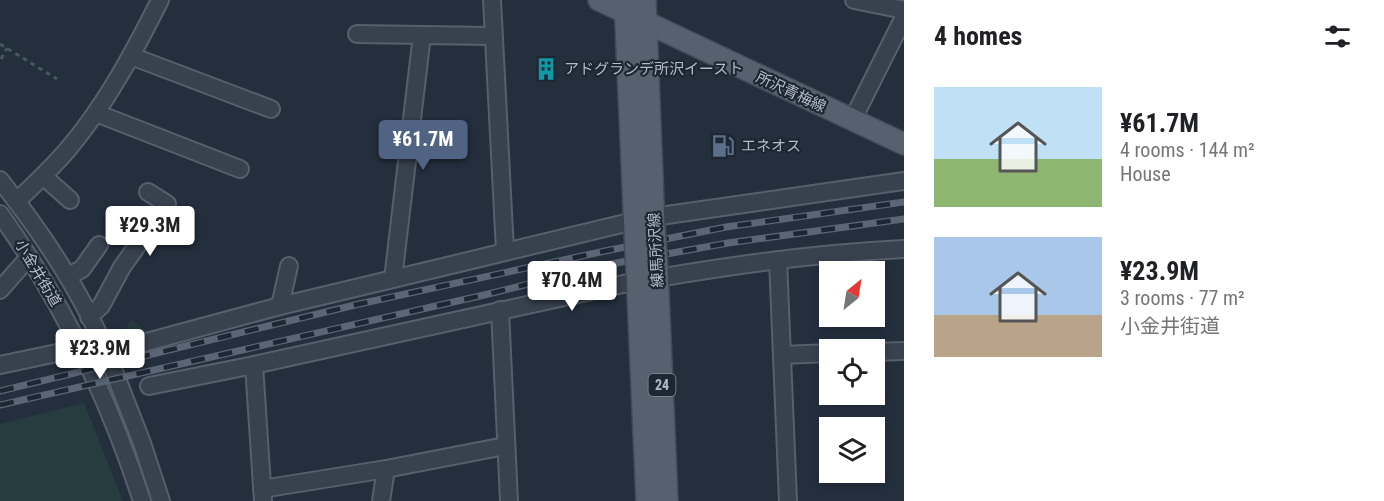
<!DOCTYPE html>
<meta charset="utf-8">
<style>
body{margin:0;font-family:"Roboto Condensed","Noto Sans JP",sans-serif;background:#f6f6f6;color:#202124;height:100vh;display:flex;flex-direction:column;font-size:22px;white-space:nowrap}
*{box-sizing:border-box;margin:0}
p{font-size:20px;color:#757577}
.icon{flex:none;width:33px;height:33px;fill:none;stroke:currentColor;stroke-width:2;stroke-linecap:round;stroke-linejoin:round}
.map{position:relative;flex:1;overflow:hidden}
.details{display:flex;flex-direction:column;background:#fff;width:480px}
.details>*{flex:none}
.needle{width:39px;rotate:30deg}
.tools{position:absolute;left:819px;top:261px;display:grid;gap:12px}
.tools a{display:grid;place-items:center;width:66px;height:66px;border-radius:0px;background:#fff;box-shadow:0 3px 9px #0003;font-size:30px}
.price{position:absolute;translate:-50% -51px;padding:0 14px;border-radius:6px;background:#fff;color:#222;font-size:20px;line-height:39px;filter:drop-shadow(0 2px 3px #0008)}
.price::after{content:'';position:absolute;left:50%;top:36px;width:18px;height:14px;margin-left:-9px;background:inherit;clip-path:polygon(0 0,100% 0,50% 100%)}
.price.selected{background:#506383;color:#fff}
ul{padding:0;list-style:none}
li{display:flex;align-items:center;gap:18px;height:150px;padding:0 30px}
li span{display:grid;place-items:center;flex:none;width:168px;height:120px;border-radius:0px;color:#555}
li>.icon{margin-inline-start:auto}
span .icon{width:72px;height:72px;fill:#fffc;stroke-width:1}
li b{font-size:26px}
h2{display:flex;justify-content:space-between;align-items:center;height:72px;padding:0 30px;font-size:26px}
main{display:flex;flex:1;min-height:0}
.map>svg:first-child{display:block}
.green{fill:#263c3f}
.lines{fill:none;stroke-linecap:round;stroke-linejoin:round}
.minor-casing{stroke:#565f6c;stroke-width:20}
.major-casing{stroke:#414a57;stroke-width:24}
.path{stroke:#44595c;stroke-width:3;stroke-dasharray:4.5 4.5;stroke-linecap:butt}
.minor{stroke:#38414e;stroke-width:16}
.major{stroke:#56606e;stroke-width:21}
.rail-casing{stroke:#5a6575;stroke-width:7}
.rail{stroke:#1d2633;stroke-width:4.5;stroke-dasharray:14;stroke-linecap:butt}
.major-bridge-casing{stroke:#414a57;stroke-width:24;stroke-linecap:butt}
.major-bridge{stroke:#56606e;stroke-width:21}
.labels{text-anchor:middle;dominant-baseline:central;stroke-width:4.5;stroke-linejoin:round;paint-order:stroke}
.shield{fill:#1d2633;stroke:#878f9c;stroke-width:1.5}
.shield-label{font-size:14px;font-weight:bold;fill:#b4bcc9}
.poi-label{font-size:15px;fill:#b4bcc9;stroke:#1d2633;text-anchor:start}
.street-label{font-size:15px;fill:#b4bcc9;stroke:#1d2633}
</style>
<main>
<div class="map">
<svg width="904" height="501" viewBox="0 0 904 501">
<rect width="100%" height="100%" fill="#242f3e"/>
<g class="green">
<polygon points="131,320 151,334 116,344"/>
<polygon points="84,403 123,501 0,501 0,424"/>
</g>
<g class="lines">
<g class="minor-casing">
<g id="minor">
<polyline points="492,0 505,251"/>
<polyline points="854,0 904,10"/>
<polyline points="357,34 422,35"/>
<polyline points="493,36 422,35 393,279 634,221"/>
<polyline points="131,56 271,109"/>
<polyline points="96,113 240,169"/>
<polyline points="852,121 904,17"/>
<polyline points="43,176 70,200"/>
<path d="M0,180c43,54 82,112 108,176l6,-1"/>
<path d="M17,201c18,-17 36,-34 52,-53 37,-44 65,-96 91,-148"/>
<path d="M0,214c62,87 109,185 142,287"/>
<polyline points="653,217 904,181"/>
<polyline points="778,260 788,501"/>
<polyline points="68,276 82,269 99,245"/>
<path d="M658,278c81,-14 163,-25 246,-29"/>
<polyline points="0,290 29,257"/>
<polyline points="280,306 289,266"/>
<polyline points="500,310 509,501"/>
<polyline points="89,317 101,306 122,267 167,204 148,192"/>
<polyline points="143,343 280,306 393,279"/>
<polyline points="874,352 904,351"/>
<polyline points="782,355 830,353"/>
<polyline points="108,356 142,443 161,501"/>
<polyline points="0,365 81,348"/>
<polyline points="149,386 254,365"/>
<polyline points="262,489 386,469 505,446"/>
<polyline points="263,501 254,365 637,281"/>
<polyline points="381,501 386,469"/>
</g>
</g>
<g class="major-casing">
<g id="major">
<polyline points="599,0 904,144"/>
<polyline points="645,0 654,226"/>
<polyline points="625,1 635,231"/>
<polyline points="657,269 667,501"/>
<polyline points="637,272 647,501"/>
</g>
</g>
<g class="path">
<polyline points="0,44 57,79"/>
<polyline points="1,59 7,48"/>
</g>
<use href="#minor" class="minor"/>
<use href="#major" class="major"/>
<g class="rail-casing">
<g id="rail">
<polyline points="0,391 359,304 605,251 726,227 904,202"/>
<polyline points="0,405 484,295 605,265 728,243 904,219"/>
</g>
</g>
<use href="#rail" class="rail"/>
<g class="major-bridge-casing">
<g id="major-bridge">
<polyline points="654,226 657,269"/>
<polyline points="635,231 637,272"/>
</g>
</g>
<use href="#major-bridge" class="major-bridge"/>
</g>
<defs>
<g id="building-bare" transform="scale(1.8)"><path d="M-4-6H4V6H1V3H-1V6H-4ZM-2.5-4.3h1.7v1.8h-1.7ZM.8-4.3h1.7v1.8H.8ZM-2.5-1h1.7V.8h-1.7ZM.8-1h1.7V.8H.8Z" fill="#0f9aa8" stroke="#1d2633" stroke-width="2.5" paint-order="stroke"/></g>
<g id="fuel-bare" transform="scale(1.8)"><path d="M-5.5-6h7V0h2V4h1.3V-2.5L3-4.5l.8-.8L6-3V5H2.5V1h-1V6h-7ZM-4.2-4.7v3.2H.2V-4.7Z" fill="#5c6f8a" stroke="#1d2633" stroke-width="2.5" paint-order="stroke"/></g>
</defs>
<g fill-rule="evenodd">
<use href="#building-bare" x="546" y="69"/>
<use href="#fuel-bare" x="723" y="146"/>
</g>
<g class="labels">
<rect class="shield" x="648.5" y="374" width="27" height="22" rx="4.5"/>
<g class="shield-label">
<text x="662" y="385">24</text>
</g>
<g class="poi-label">
<text x="564" y="69">アドグランデ所沢イースト</text>
<text x="741" y="146">エネオス</text>
</g>
<g class="street-label">
<text transform="translate(791 92) rotate(25)">所沢青梅線</text>
<text transform="translate(656 250) rotate(-93)">練馬所沢線</text>
<text transform="translate(38 273) rotate(59)">小金井街道</text>
</g>
</g>
</svg>
<div class="tools">
<a><svg class="needle" viewBox="-14 -14 28 28"><path d="M0-13l5 13h-10z" fill="#e53935"/><path d="M0 13l5-13h-10z" fill="#757577"/></svg></a>
<a><svg class="icon" aria-label="locate" viewBox="0 0 24 24"><circle cx="12" cy="12" r="6"/><path d="M12 2v4M12 18v4M2 12h4M18 12h4"/></svg></a>
<a><svg class="icon" aria-label="layers" viewBox="0 0 24 24"><path d="M12 4l9 5-9 5-9-5zM3 14l9 5 9-5"/></svg></a>
</div>
<b class="price selected" style="left:423px;top:171px">¥61.7M</b>
<b class="price" style="left:150px;top:257px">¥29.3M</b>
<b class="price" style="left:572px;top:312px">¥70.4M</b>
<b class="price" style="left:100px;top:380px">¥23.9M</b>
</div>
<section class="details">
<h2>4 homes<svg class="icon" aria-label="filters" viewBox="0 0 24 24"><path d="M4 7h16M4 17h16"/><circle cx="9" cy="7" r="2"/><circle cx="15" cy="17" r="2"/></svg></h2>
<ul>
<li><span style="background:linear-gradient(#bfe0f5 60%,#8fb573 0)"><svg class="icon" aria-label="home" viewBox="0 0 24 24"><path d="M3 11l9-7 9 7M6 9v11h12V9"/></svg></span><div><b>¥61.7M</b><p>4 rooms · 144 m²</p><p>House</p></div></li>
<li><span style="background:linear-gradient(#a9c7e8 65%,#b9a48a 0)"><svg class="icon" aria-label="home" viewBox="0 0 24 24"><path d="M3 11l9-7 9 7M6 9v11h12V9"/></svg></span><div><b>¥23.9M</b><p>3 rooms · 77 m²</p><p>小金井街道</p></div></li>
</ul>
</section>
</main>
